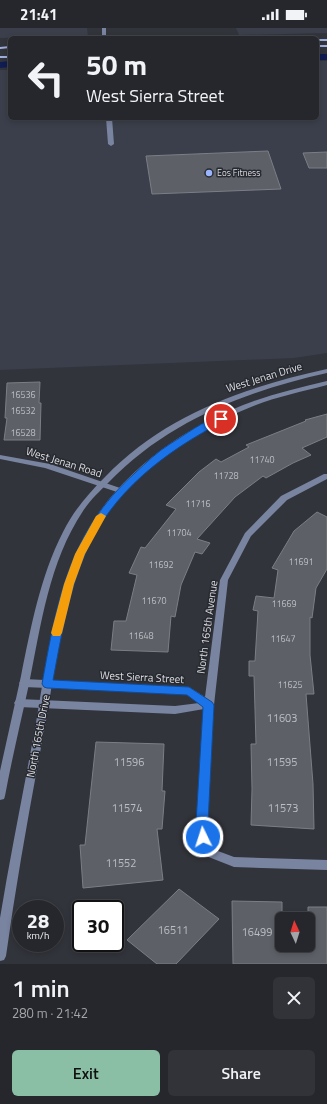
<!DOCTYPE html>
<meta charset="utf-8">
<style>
body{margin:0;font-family:"Titillium Web",sans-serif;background:#323338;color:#f1f3f6;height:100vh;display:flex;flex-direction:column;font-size:15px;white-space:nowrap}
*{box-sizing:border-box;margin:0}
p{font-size:13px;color:#a4a5a9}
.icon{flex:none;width:22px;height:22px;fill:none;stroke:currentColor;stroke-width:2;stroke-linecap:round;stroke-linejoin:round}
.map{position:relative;height:936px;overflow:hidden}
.drawer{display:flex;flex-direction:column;background:#26272c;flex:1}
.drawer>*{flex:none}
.top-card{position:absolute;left:8px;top:8px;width:311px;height:84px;border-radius:6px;box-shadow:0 2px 6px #0003,0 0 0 1px #424448;background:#26272c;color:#f1f3f6;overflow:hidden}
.needle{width:26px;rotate:356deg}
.tools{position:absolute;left:275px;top:884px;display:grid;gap:8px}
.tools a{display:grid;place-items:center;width:40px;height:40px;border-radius:6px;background:#26272c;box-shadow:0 2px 6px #0003,0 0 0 1px #424448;font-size:20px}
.speed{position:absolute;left:12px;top:872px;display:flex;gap:8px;font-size:20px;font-weight:700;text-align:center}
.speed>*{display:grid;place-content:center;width:52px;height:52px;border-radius:50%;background:#26272c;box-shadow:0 2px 6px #0003,0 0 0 1px #424448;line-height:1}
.speed small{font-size:10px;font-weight:400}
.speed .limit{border:2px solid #111;border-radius:6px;background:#fff;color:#111}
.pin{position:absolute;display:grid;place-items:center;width:34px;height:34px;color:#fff;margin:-17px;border:2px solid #fff;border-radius:50%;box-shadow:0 1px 4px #0007}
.me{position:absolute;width:44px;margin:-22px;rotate:356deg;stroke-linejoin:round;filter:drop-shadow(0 0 3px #0008)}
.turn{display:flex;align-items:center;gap:14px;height:84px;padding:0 12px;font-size:18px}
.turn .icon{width:52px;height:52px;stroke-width:2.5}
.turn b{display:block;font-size:28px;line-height:34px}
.round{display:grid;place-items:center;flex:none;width:42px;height:42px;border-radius:6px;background:#323338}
.headline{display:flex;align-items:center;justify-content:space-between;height:68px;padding:0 12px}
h1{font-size:24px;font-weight:600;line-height:30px}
.action{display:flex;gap:8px;margin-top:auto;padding:8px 12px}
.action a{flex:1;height:46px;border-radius:6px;background:#8abfa5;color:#111;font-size:16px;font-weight:600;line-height:46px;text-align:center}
.action a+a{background:#323338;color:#f1f3f6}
.status{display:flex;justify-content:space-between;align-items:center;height:28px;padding:0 20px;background:#26272c;direction:ltr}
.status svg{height:11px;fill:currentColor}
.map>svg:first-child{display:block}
</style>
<div class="status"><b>21:41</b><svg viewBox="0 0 49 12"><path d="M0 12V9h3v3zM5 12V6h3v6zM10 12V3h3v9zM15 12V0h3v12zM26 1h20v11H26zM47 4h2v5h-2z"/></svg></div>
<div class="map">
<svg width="327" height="936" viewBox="0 0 327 936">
<rect width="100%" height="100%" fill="#32343b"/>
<!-- built -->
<path fill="#3a3f4b" d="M0,0H87L88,8L0,10Z
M236,0H327V5L239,7Z
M317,33H327V325L294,330L0,342V42H10V90H317Z"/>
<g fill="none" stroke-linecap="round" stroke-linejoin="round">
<!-- canal -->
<path fill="#101c52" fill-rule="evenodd" d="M317,26H327V32H317Z
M10,33V39L0,40V34Z"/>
</g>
<!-- building -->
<path fill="#5d6067" stroke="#7b7e85" d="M268,123L281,161L152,166L146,128Z
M327,124V140H309L303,125Z
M40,354L39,375H41L40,412H4L7,390H5L7,355Z
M327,386V409L302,420L311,427L293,435L266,450L263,448L235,469L197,511L210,515L202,526L195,524L181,557L175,589L171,588L168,624L111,622L114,593H126L137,547L129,545L141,519L145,520L176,481L166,477L199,444L216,431L221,434L249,419L246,417L306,393L305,392Z
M317,484L327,489V541L316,560L312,590L310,589V627L314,666H306L313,756L314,801L251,797L252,761L251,716H256L254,648H249V633H255L258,583L253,582L256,568L274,570L278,542L272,540L294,503Z
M96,714L164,716L162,763H165L162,801H157L163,852L83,860L80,817H85Z
M179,861L219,891L176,936H157L127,912Z
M232,873L282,874V917H308V879H327V936H233Z"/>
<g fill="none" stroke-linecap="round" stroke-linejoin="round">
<!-- minor -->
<path fill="#7984a0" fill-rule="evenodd" d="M106,90H112L114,116L111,118L108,116Z
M0,427L50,436L123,461L124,463L120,465L45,440L0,431Z
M324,446H327V451L287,472L251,508L228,552L214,677L207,795L210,820L234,829L327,832V842L234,839L201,826L200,823L197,795L204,681L175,686L19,679L16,678L14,675L16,672L19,671L175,678L199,675L187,666L24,659L21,657L19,655L21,653L24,651L189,659L205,669L220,552L245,505L281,468Z"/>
<!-- tertiary -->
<path fill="#7984a0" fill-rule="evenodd" d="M102,0H106V10H102Z
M327,341V345C246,363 168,393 109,454C100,463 90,472 83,483C49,534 41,597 29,656C21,693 12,730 5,768L4,771L0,772V743C7,711 14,680 21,648C31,599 40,549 63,504C74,482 88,466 105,449C164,387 245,359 327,341Z
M327,353V357C301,364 275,369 251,379C181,407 116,455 85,525C61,578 56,637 46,693C31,772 17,849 6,928L4,932L0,933V890C11,823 25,756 37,689C46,635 54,579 75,528C105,454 180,399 254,373C277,365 302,359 327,353Z"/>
<!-- secondary -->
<path fill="#9fb0de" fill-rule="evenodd" d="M317,11H327V13H317Z
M317,17H327V19H317Z
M10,18V20L0,21V19Z
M0,28H10V30H0Z"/>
</g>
<!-- route -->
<path fill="#1a73e8" stroke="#114b97" d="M221,388L224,389L225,391L224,393C166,423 111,464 85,526C68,566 61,610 53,652L189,659L212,674L214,677L208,795L209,809L208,813L203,814L199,813L196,795L203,679L187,667L47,660L44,659L42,656C57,572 69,504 135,445C147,434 157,424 170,416C185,407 204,392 221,388Z"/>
<!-- slow -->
<path fill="#f59e0b" d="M101,485L106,488L85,526L74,556L62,605L60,608H53L51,605L64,556L75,526L96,488Z"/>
<!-- markers -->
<circle fill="#9bb5fd" stroke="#282a31" stroke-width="1.5" cx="209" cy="145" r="4"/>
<g text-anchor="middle" stroke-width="3" stroke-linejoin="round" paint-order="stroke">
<!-- far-poi labels -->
<g font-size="9" fill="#dcdee2" stroke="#282a31" text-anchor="start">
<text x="217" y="148">Eos Fitness</text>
</g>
<!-- number labels -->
<g font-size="9" fill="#bcbec3">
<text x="23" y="370">16536</text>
<text x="23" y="386">16532</text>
<text x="23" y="408">16528</text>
<text x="262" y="435">11740</text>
<text x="226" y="451">11728</text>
<text x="198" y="479">11716</text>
<text x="179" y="508">11704</text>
<text x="301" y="537">11691</text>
<text x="161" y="540">11692</text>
<text x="154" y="576">11670</text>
<text x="284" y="579">11669</text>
<text x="141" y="611">11648</text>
<text x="283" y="614">11647</text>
<text x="290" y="660">11625</text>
</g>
<!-- street labels -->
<g font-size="11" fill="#dcdee2" stroke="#282a31">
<text transform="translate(264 349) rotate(-17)" y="4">West Jenan Drive</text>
<text transform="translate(64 434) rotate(17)" y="4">West Jenan Road</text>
<text transform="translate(207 599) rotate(-82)" y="4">North 165th Avenue</text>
<text transform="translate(142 649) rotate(3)" y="4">West Sierra Street</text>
<text transform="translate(38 708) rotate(-79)" y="4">North 165th Drive</text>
</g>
<!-- near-number labels -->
<g font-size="11" fill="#bcbec3">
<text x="282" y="694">11603</text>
<text x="129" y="738">11596</text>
<text x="282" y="738">11595</text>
<text x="127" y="784">11574</text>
<text x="283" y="784">11573</text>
<text x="121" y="839">11552</text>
<text x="173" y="906">16511</text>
<text x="257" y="908">16499</text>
</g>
</g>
</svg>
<div class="tools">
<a><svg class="needle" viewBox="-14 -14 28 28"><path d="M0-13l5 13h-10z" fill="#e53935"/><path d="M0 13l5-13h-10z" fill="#a4a5a9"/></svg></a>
</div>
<div class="speed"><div>28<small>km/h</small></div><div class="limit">30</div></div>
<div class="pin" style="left:221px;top:391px;background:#d93025"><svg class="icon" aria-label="arrive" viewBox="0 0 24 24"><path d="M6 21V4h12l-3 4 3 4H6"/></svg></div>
<svg class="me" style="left:203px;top:809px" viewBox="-20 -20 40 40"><circle r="17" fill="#1a73e8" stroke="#fff" stroke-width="3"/><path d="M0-11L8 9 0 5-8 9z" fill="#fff"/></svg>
<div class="top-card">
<div class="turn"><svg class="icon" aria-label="left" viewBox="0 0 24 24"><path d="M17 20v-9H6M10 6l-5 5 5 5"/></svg><div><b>50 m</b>West Sierra Street</div></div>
</div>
</div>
<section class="drawer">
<div class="headline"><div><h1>1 min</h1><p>280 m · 21:42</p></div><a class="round"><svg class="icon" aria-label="close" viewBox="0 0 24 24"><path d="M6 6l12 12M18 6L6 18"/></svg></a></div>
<div class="action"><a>Exit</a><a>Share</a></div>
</section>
